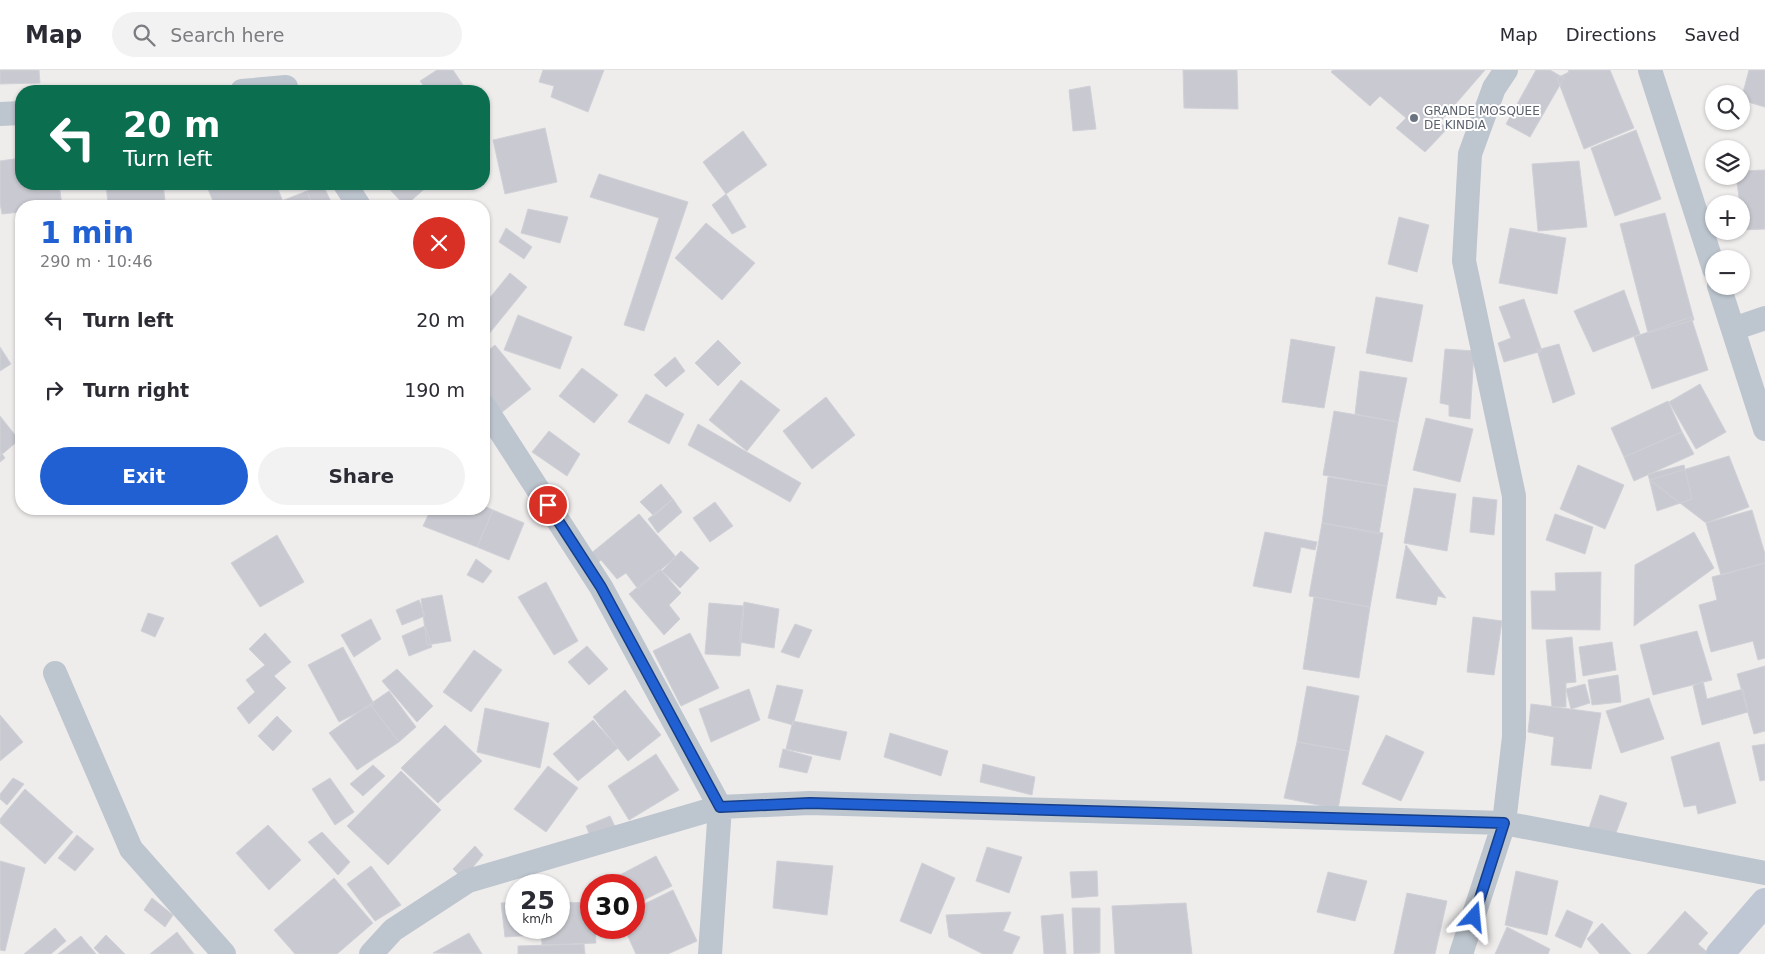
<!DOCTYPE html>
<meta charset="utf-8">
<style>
body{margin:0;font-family:"DejaVu Sans",sans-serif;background:#f2f2f3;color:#2b2b33;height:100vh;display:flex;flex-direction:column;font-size:19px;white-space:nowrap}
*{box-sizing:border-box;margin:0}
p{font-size:16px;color:#7c7c81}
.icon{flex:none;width:28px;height:28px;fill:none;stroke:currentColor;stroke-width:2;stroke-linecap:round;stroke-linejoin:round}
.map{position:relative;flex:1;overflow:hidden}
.drawer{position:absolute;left:15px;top:130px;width:475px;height:315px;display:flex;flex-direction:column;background:#fff;border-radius:20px;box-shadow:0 1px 4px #0004}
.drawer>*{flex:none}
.hud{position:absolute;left:15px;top:15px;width:475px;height:105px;border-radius:20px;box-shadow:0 1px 4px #0004;background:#0b6e4f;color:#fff;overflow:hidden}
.tools{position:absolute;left:1705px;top:15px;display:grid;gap:10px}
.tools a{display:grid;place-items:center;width:45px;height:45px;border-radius:50%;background:#fff;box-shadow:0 1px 4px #0004;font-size:25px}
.speed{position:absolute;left:505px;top:804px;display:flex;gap:10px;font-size:25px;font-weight:700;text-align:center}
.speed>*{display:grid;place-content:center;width:65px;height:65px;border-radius:50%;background:#fff;box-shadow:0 1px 4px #0004;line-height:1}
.speed small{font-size:12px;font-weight:400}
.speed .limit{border:8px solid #d22;background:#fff;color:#111}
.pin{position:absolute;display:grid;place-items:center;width:42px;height:42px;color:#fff;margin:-21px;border:2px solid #fff;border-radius:50%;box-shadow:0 1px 5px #0007}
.me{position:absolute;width:55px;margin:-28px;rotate:18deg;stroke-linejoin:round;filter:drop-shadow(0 0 4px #0008)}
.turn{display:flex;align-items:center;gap:18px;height:105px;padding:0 25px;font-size:22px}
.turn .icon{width:65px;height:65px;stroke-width:2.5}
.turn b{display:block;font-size:35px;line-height:42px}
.round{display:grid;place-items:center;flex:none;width:52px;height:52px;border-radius:26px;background:#f2f2f3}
.head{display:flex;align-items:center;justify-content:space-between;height:85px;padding:0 25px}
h1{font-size:30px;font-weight:700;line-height:38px;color:#2160d3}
.cta{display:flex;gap:10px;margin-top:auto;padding:10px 25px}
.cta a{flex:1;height:58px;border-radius:30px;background:#2160d3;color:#fff;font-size:20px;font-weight:700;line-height:58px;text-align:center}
.cta a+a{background:#f2f2f3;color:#2b2b33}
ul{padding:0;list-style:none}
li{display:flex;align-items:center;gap:15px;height:70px;padding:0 25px}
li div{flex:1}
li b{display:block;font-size:19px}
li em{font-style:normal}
header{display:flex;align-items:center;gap:30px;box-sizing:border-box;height:70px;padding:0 25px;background:#fff;border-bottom:1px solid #e1e1e2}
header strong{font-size:24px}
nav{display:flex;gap:28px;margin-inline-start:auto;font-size:18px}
.search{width:350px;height:45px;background:#f2f2f3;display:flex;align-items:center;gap:12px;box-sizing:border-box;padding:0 18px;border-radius:28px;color:#7c7c81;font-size:19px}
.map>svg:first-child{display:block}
</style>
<header>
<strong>Map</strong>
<div class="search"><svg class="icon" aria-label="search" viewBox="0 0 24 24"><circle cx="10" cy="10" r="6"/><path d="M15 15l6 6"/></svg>Search here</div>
<nav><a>Map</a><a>Directions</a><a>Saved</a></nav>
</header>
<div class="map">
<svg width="1765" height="884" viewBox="0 0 1765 884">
<rect width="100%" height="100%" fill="#efecec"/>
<!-- building -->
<path fill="#c9cad1" stroke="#d0d1d7" d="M0,0H39L40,13L0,14Z
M437,0H453L467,21H428L420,11Z
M543,0H604L588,42L551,27L554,16L539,12Z
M1183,0H1237L1238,39L1184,38Z
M1333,0H1485L1440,52L1447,59L1425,82L1396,58L1406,48L1380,26L1370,36L1331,2Z
M1536,0H1550L1564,8L1530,67L1506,54Z
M1568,0H1610L1634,58L1584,79L1557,8L1569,2Z
M1749,0H1765V37L1741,30Z
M1090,16L1096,59L1073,61L1069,20Z
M545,58L557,112L505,124L493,70Z
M1636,60L1661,129L1615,146L1591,78Z
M743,61L767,95L726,124L703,92Z
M21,88V114H59L62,136H21V142L2,144L0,133V91Z
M1579,91L1587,157L1538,161L1532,94Z
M1765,100V159L1743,160L1741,134H1740L1736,106H1741V101Z
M599,104L688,132L644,261L624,255L659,148L590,127Z
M106,114H163L165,131L108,134Z
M206,114H276L283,132L271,136H215Z
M385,114H430L405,136Z
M323,115L333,136H313L307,121Z
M307,121L313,136H269Z
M726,124L746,157L732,164L712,135Z
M528,139L568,147L560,173L521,163Z
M1665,143L1694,250L1648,263L1620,154Z
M1399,147L1429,155L1417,202L1388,194Z
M706,153L755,193L722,230L675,188Z
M506,158L532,177L524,189L499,172Z
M1510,158L1566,168L1557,224L1499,213Z
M510,203L527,217L484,270V235Z
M484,210L489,218L484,222Z
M1624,220L1640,264L1593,282L1574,241Z
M1376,227L1423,235L1412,292L1366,283Z
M1524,229L1542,281L1504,292L1498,273L1511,268L1499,237Z
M518,245L572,267L560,299L504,280Z
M1691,247L1708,300L1652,319L1634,267Z
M1291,269L1335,277L1324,338L1282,332Z
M718,270L741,293L718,316L695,293Z
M1559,274L1575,324L1553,333L1537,280Z
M495,275L531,319L501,343L484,318V284Z
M0,277L11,294L0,301Z
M1445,279L1474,281L1470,349L1449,346V335L1440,333Z
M675,287L685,301L666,317L654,305Z
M582,298L618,325L594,353L559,326Z
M1360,301L1407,308L1398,352L1355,344Z
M741,310L780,340L747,381L709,350Z
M1700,314L1726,362L1696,379L1669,332Z
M646,324L684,344L669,374L628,352Z
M826,327L855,365L812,399L783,361Z
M1668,331L1682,362L1624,387L1611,358Z
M1334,341L1398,352L1387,416L1323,405Z
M0,346L19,370L0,386Z
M1426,348L1473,359L1460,412L1413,400Z
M698,354L801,413L790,432L688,375Z
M549,361L580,384L567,406L532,382Z
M1682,362L1694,384L1634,411L1624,387Z
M0,381L5,388L0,392Z
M1729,386L1749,437L1706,453L1650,410Z
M1578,395L1624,415L1605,459L1560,439Z
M1684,395L1692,429L1657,441L1648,404Z
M1328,407L1387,416L1379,464L1322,453Z
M661,414L673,429L654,446L640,432Z
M1414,418L1456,424L1447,481L1404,473Z
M1473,427L1497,430L1494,465L1470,462Z
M673,429L682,442L658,463L648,449Z
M715,432L733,456L710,472L693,448Z
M484,436L493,440L477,477L423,456L431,439H484Z
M493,440L524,453L509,490L477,477Z
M1752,440L1765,484V493L1721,505L1706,453Z
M639,444L676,487L638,519L626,503L617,509L601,490L596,495L589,485Z
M1555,444L1593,457L1585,484L1546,470Z
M1322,453L1383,463L1370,537L1309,526Z
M1265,462L1317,472L1315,480L1301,477L1291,523L1253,516Z
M1694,462L1714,498L1634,556L1635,495Z
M277,465L304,512L260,537L231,493Z
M1406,475L1446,528L1438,526L1436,535L1396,528Z
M681,481L699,498L680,518L662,501Z
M476,489L492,501L483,513L467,505Z
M1765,493V588L1758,590L1753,571L1711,582L1699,535L1717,530L1712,507Z
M660,499L681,523L669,535L680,549L664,565L629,524Z
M1601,502L1600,560L1532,559L1531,521H1556L1555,503Z
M546,512L578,571L554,585L518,527Z
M442,525L451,571L427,575L421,529Z
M1314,527L1370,537L1359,608L1303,599Z
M419,530L425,546L402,555L396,540Z
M744,532L779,539L774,578L739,572Z
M709,533L744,536L740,586L705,584Z
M148,543L164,548L155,567L141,561Z
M1473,547L1502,551L1494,605L1467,602Z
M371,549L381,569L354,587L341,565Z
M795,554L812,560L799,588L781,582Z
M425,556L432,577L409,586L402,566Z
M1697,561L1712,610L1653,625L1640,575Z
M265,563L291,592L274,606L286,618L249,654L237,638L255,622L246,610L265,595L249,579Z
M690,563L719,618L681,636L653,581Z
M1572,567L1576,612L1566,613V637H1552L1546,570Z
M1612,572L1616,600L1583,606L1579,577Z
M587,576L608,599L589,615L568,592Z
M343,577L374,634L339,652L308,595Z
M474,580L502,600L471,642L443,622Z
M1765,596V661L1754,664L1737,604Z
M397,599L433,636L417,652L382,611Z
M1618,605L1621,632L1592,635L1588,610Z
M1703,611L1707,629L1743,619L1748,642L1702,655L1693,616Z
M1585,614L1590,633L1571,639L1566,619Z
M777,615L803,620L793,655L768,648Z
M1307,616L1359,626L1349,681L1297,672Z
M749,619L760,650L711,672L699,639Z
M625,620L661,665L628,691L593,647Z
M389,621L416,657L399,672L370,634Z
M1649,628L1664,669L1621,683L1606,641Z
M370,634L399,672L357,700L329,663Z
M1531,634L1601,643L1591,699L1551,695L1554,667L1528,662Z
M485,638L549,653L540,698L477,682Z
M0,645L23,672L0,691Z
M277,646L292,661L273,681L258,666Z
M593,650L618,678L578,711L553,684Z
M793,651L847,662L840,690L786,679Z
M445,655L482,691L438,733L401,698Z
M890,663L948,681L941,706L884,687Z
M1386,665L1424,682L1401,731L1362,714Z
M1297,672L1349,681L1338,739L1284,728Z
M1719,672L1736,733L1698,744L1696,735L1684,737L1671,687Z
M1765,674V710L1760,711L1752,676Z
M783,679L812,687L807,703L779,697Z
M656,684L679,720L629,750L608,716Z
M983,694L1035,707L1032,725L980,712Z
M373,695L385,706L363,726L350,714Z
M548,696L578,718L546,762L514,739Z
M401,701L441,740L388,795L347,756Z
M13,708L24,714L7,735L0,729V724Z
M330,708L354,742L335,755L312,719Z
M25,719L73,762L45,794L0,753V749Z
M1600,725L1627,733L1613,771L1587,764Z
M610,746L619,765L593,773L586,756Z
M268,755L301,790L269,820L236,783Z
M322,762L350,792L338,805L308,772Z
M77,765L94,779L75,801L58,788Z
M475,776L483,785L463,809L453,799Z
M987,777L1022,787L1009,823L976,811Z
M656,786L672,816L634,835V815H618L614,808Z
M0,791L25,798L5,881L0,880Z
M777,791L833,796L827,845L773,838Z
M922,793L955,808L931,864L900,851Z
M371,796L401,835L375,851L347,814Z
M1097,801L1098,826L1072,828L1070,802Z
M1516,801L1558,811L1547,865L1505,855Z
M1328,802L1367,811L1355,851L1317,842Z
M334,808L373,853L337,884H295L274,860Z
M673,820L697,871L668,884H636L624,858H634V839Z
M1407,823L1447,831L1435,884H1394Z
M152,828L173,845L165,857L144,840Z
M516,832V858H535V865L505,867L501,833Z
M559,832L591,833V858H595L596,873L542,875L541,858H559Z
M1186,833L1192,884H1115L1112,836Z
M1072,838H1100V883L1074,884Z
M1567,840L1593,852L1581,878L1555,866Z
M1685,841L1708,863L1698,874L1707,882L1706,884H1647Z
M1011,842L1003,861L1020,867L1012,884H983L949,867L946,845Z
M1063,844L1066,884H1044L1041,846Z
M1602,853L1631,884H1600L1587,869Z
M1507,857L1550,879L1548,884H1495Z
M55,858L66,871L51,884H24Z
M177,862L194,884H150Z
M469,863L482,884L433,883Z
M106,865L125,884H100L94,878Z
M81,866L96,884H58Z
M584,874L585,884H518V876Z"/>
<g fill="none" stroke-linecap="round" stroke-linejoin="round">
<!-- minor -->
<path stroke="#bdc5ce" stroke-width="24" d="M1650,0L1714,199
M242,21L286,17
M0,44L21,43
M345,114L359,136
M1719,216L1765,359
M1733,259L1765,248
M484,336L601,517L720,737L710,884
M55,603L131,779L224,884
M371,884L393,860L468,811L720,737L810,733L1504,753L1765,803
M1461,884L1504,753L1514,667V426L1464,191L1470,84L1494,18L1506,0"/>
<!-- secondary -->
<path stroke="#bfc7d4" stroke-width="28" d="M1720,884L1765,832"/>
</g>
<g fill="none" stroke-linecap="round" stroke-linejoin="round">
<defs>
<path id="route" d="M548,435L601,517L720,737L810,733L1504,753L1474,847"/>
</defs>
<!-- route casing -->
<use href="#route" stroke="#153e89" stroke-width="12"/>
<!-- route -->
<use href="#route" stroke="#2160d3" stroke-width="9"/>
</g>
<!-- markers -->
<circle fill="#6b7280" stroke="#fff" stroke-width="2" cx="1414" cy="48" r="5"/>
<g text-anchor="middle" stroke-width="4" stroke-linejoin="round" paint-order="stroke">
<!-- worship labels -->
<g font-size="12" fill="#5b616d" stroke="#fff" text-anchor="start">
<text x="1424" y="45">GRANDE MOSQUEE<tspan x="1424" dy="14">DE KINDIA</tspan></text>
</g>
</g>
</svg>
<div class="tools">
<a><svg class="icon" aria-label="search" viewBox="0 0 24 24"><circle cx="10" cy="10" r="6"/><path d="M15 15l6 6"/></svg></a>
<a><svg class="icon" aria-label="layers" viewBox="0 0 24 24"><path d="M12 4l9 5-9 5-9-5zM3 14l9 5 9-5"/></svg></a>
<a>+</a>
<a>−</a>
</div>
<div class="speed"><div>25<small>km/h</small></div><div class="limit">30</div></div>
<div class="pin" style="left:548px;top:435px;background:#d93025"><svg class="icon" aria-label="arrive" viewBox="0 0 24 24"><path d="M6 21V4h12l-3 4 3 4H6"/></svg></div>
<svg class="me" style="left:1474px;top:847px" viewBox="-20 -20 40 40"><path d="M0-17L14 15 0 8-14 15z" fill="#2160d3" stroke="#fff" stroke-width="4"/></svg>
<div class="hud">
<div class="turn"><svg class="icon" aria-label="left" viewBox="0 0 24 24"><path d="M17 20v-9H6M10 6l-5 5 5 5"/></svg><div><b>20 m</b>Turn left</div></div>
</div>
<section class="drawer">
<div class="head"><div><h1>1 min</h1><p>290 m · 10:46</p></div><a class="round" style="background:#d93025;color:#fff"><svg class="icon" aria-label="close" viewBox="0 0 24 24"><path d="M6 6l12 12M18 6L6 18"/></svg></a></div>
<ul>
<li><svg class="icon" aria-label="left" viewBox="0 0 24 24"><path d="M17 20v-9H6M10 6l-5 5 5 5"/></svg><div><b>Turn left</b></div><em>20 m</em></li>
<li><svg class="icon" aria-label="right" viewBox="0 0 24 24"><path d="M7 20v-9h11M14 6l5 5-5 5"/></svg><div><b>Turn right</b></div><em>190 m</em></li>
</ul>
<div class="cta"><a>Exit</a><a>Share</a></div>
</section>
</div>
